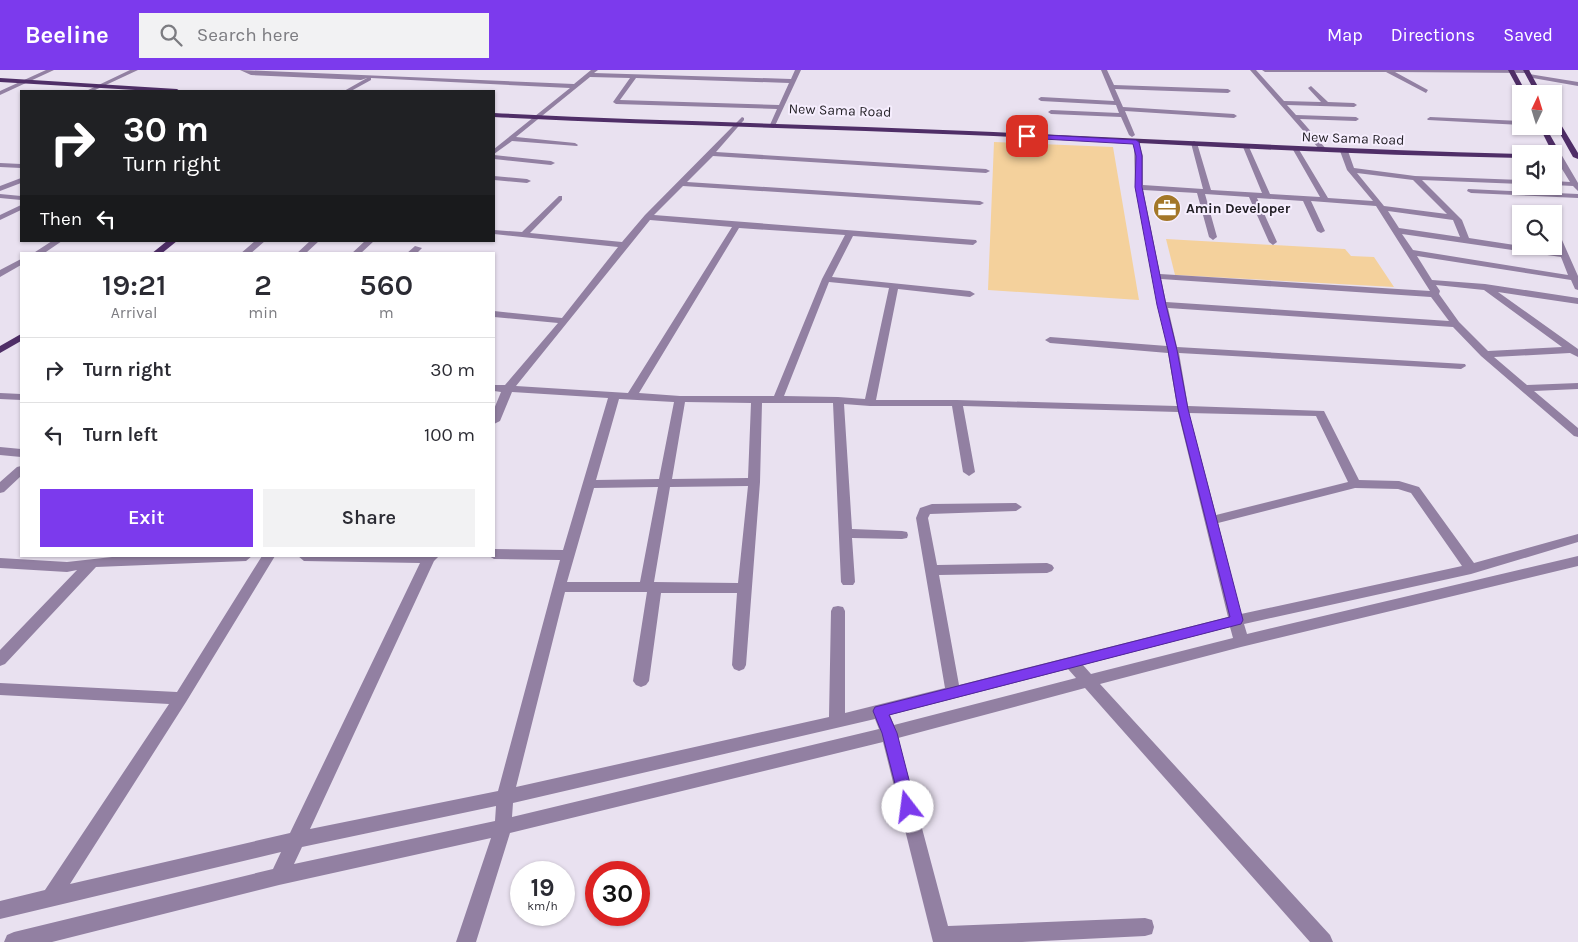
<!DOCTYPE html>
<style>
body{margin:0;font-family:Karla,sans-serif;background:#f2f2f3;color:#2b2b33;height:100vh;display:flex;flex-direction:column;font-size:19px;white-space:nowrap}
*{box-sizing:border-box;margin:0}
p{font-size:16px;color:#7c7c81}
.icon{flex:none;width:28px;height:28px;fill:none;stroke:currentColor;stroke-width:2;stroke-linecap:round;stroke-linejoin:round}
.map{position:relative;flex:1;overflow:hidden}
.details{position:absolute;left:20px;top:182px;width:475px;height:305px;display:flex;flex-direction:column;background:#fff;border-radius:0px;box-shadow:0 1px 4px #0004}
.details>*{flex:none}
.banner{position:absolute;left:20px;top:20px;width:475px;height:152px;border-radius:0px;box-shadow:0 1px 4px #0004;background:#202124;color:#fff;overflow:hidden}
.needle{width:32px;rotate:4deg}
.buttons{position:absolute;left:1512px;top:15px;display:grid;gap:10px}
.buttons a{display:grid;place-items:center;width:50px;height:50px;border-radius:0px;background:#fff;box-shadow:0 1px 4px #0004;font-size:25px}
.speed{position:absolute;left:510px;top:791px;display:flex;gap:10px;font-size:25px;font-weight:700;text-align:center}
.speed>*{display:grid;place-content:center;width:65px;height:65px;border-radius:50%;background:#fff;box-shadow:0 1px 4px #0004;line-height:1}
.speed small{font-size:12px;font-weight:400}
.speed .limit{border:8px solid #d22;background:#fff;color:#111}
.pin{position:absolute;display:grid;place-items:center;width:42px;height:42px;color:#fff;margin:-21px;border-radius:10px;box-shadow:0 2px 8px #0006}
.me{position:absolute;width:55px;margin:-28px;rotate:345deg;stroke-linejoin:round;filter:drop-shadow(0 0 4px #0008)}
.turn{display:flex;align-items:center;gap:18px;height:105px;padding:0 20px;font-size:22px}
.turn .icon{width:65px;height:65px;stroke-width:2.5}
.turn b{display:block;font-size:35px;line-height:42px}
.then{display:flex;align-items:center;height:48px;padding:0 20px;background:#0003;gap:10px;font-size:19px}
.eta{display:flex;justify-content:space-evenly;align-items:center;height:85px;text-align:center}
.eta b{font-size:30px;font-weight:600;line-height:35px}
.button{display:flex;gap:10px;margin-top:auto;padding:10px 20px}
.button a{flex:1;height:58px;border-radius:0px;background:#7c3aed;color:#fff;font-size:20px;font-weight:600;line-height:58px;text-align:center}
.button a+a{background:#f2f2f3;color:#2b2b33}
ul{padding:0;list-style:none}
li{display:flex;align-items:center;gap:15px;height:65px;padding:0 20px;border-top:1px solid #e1e1e2}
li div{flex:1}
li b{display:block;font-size:19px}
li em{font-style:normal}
header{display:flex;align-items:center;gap:30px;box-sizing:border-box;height:70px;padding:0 25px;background:#7c3aed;color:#fff}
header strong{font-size:24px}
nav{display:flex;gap:28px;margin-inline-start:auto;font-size:18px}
.search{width:350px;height:45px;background:#f2f2f3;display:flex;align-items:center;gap:12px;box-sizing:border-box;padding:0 18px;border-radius:0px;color:#7c7c81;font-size:19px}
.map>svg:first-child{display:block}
</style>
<header>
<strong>Beeline</strong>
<div class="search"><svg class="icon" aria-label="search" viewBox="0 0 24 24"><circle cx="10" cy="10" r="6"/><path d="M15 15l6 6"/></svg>Search here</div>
<nav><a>Map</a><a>Directions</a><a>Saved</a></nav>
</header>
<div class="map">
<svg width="1578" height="872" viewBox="0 0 1578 872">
<rect width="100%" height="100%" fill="#e9e1f0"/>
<!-- green -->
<path fill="#f4d19c" d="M994,72L1113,77L1139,230L988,220Z
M1166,169L1345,179L1351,186L1374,187L1394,217L1175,205Z"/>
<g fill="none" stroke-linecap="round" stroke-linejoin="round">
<!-- minor -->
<path fill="#9280a2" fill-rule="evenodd" d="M46,0H54L0,25V21Z
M130,0H138L93,21H86Z
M240,0L574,14L591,0H598L594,3L791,9L795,0H801L774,58L769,57L777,39L616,34L613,32L630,8L590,7L516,67L575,73L578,75L577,76L512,71L494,84V79L570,18L371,8V10L351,21H344L367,8L361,10L251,5ZM636,8L789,13L779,35L620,30Z
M1101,0H1107L1114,15L1228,19L1231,21L1228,23L1115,19L1123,37L1234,44L1237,46L1234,48L1125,41L1135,65L1132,67L1129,65L1121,47L1051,44L1048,42L1051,40L1119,43L1116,35L1041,31L1038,29L1041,27L1114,31Z
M1250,0H1256L1284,31L1321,32L1308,18L1311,16L1328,32L1354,33L1357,35L1354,37L1287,35L1296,45L1356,47L1359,49L1356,51L1300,49L1327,80L1321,81Z
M1262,0H1529L1530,1L1527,3L1395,2L1428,20L1426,23L1386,2H1265Z
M1529,4L1578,12V16L1527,7Z
M742,47L744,48V50L716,82L986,99L990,101L986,103L713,86L687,112L980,131L984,133L980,135L683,116L654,145L976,170L977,172L973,175L853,166L832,207L970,221L975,224L970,227L898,219L876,330H957L1177,336L1168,283L1050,273L1045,270L1050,267L1167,276L1135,117L1134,71L1139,72L1143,86V115L1203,119L1191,73L1194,71L1197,73L1211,120L1262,123L1243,77L1246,75L1249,77L1270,124L1320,127L1292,78L1295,76L1298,78L1328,128L1373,131L1347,100L1340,81L1344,79L1348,81L1354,98L1415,106L1521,110V114L1422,110L1462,150L1469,168L1559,182L1555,172L1562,170L1578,206V220L1575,219L1571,210L1417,186L1432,210L1485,214L1578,228V234L1498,222L1578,279V287L1570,283L1494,287L1527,315L1578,313V319L1534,321L1578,358V367L1574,366L1481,286L1453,257L1168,238L1177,277L1465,294L1466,296L1461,299L1179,283L1188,336L1324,341L1359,410L1399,411L1419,417L1474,493L1578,464V472L1471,504L1244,554L1247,564L1578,486V496L1241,577L1100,614L1330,865L1333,872H1310L1085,618L898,668L948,856L1145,848L1152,850L1154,857L1152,864L1145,866L1022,872H933L883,672L510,763L476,872H456L491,768L279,815L52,872H4L7,865L14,862L273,799L281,782L0,849V831L45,820L169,634L0,625V613L177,622L262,486H275L186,632L70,814L290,763L420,493L304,491L298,486H439L434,491L310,759L498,721L560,490L494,489L489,486H494V479L563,480L608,328L512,322L500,351L494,354V339L501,322L494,321V315H505L558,253L494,247V241L562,248L618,177L494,164V160L522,162L559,126H562V130L530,163L622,172L645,145ZM1357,103L1413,110L1447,144L1384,136ZM1143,120L1197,123L1209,167L1213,170L1217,167L1205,124L1249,127L1269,172L1273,175L1277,172L1257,128L1303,131L1317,161L1321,163L1325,161L1311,131L1376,136L1430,221L1160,204ZM1388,141L1453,150L1460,167L1399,158ZM650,150L732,157L628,323L516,316ZM739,158L845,165L822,209L774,326H680L639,323ZM1402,164L1561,187L1568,205L1413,180ZM1161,209L1431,227L1449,251L1166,232ZM829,212L889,218L865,329L838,327L784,326ZM1436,215L1484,220L1562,277L1488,281L1459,252L1439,224L1440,221ZM619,329L674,332L659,409L596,410ZM685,332L751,333L748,408L672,409ZM762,333H833L841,512L843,515H853L855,512L852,468L902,469L907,468L908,465L907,462L902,461L852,459L844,334L870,336H952L963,402L969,406L975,402L963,336L1178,342L1228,547L959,615L939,505L1047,503L1052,501L1054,498L1052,495L1047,493L937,495L928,448L930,444L1016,441L1022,437L1016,433L932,434L920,438L916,448L945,618L845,643V541L843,537L838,536L833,537L831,541L829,647L516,717L565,522H647L633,611L636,615L641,617L646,615L649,611L661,523H737L732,595L734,599L739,601L744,599L746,595L760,412ZM1189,343L1316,346L1348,412L1216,445ZM748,416L738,513L654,512L670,417ZM658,417L640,512H567L594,418ZM1355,418L1398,419L1411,423L1462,496L1241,544L1218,453ZM1230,557L1233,568L1091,604L1083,595ZM1068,599L1076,608L894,655L890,645ZM875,649L879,659L512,747L513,733ZM496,736L495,751L294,794L302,777Z
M1430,47L1521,51V55L1428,50L1427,49Z
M1555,84H1561L1578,113V121L1573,116L1554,115V111L1570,112L1554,86Z
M494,85L551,91L555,93L551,95L494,89Z
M0,93L21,94V98L0,97Z
M494,106L527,109L531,111L527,113L494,110Z
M21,108V113L0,121V116Z
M1468,119L1578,124V128L1471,123L1467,121Z
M0,124L21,126V130L0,128Z
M21,135V140L0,150V145Z
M52,171H62L43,184H32Z
M255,171H265L250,184H240Z
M310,171H319L305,184H296Z
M365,171H374L360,184H351Z
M415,176L422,178L416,184H406Z
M21,189V195L0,207V200Z
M0,323L21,324V330L0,329Z
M0,377L21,379V387L0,385Z
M21,396V406L4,422L0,423V412L17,397Z
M121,486H252L246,491L96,497L5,594L0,596V580L77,500L67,502L0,498V488L67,492Z"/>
<!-- major -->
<path fill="#4f2e67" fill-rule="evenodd" d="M1508,0H1514L1527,24H1521Z
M1523,0H1529L1542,24H1536Z
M0,8L177,19L180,21H152L0,12Z
M494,43C652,51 811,54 969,61C1153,69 1337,79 1521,84V88C1337,85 1153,73 969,65C811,58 652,55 494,47Z
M1554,46L1557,48L1578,83V89L1573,87L1554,53Z
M1539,56H1545L1562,86L1561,88H1555Z
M167,171H177L161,184H151Z
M21,264V271L0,283V276Z"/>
</g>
<!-- route -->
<path fill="#7c3aed" stroke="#51269a" d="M1027,64L1136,70L1139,72L1142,86V117L1166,235L1177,280L1188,339L1243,550L1241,554L1237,555L889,645L897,663L916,737L914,742L908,744L903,742L901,737L882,663L873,641L875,637L1230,547L1178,339L1168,280L1157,235L1135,117L1136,86L1133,74L1025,68Z"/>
<!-- icons -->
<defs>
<symbol id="office-disc" viewBox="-11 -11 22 22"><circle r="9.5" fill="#a37728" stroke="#f6eefe"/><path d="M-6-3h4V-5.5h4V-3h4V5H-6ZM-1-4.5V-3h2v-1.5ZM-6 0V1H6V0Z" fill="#fff"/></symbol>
</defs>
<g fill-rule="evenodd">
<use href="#office-disc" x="1151" y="122" width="32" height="32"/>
</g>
<g text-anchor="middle" stroke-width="4" stroke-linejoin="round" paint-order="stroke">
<!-- far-street labels -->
<g font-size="14" fill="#211e24" stroke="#f6eefe">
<text transform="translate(840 40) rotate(2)" y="5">New Sama Road</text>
<text transform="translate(1353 68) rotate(2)" y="5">New Sama Road</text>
</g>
<!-- far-poi labels -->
<g font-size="14" font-weight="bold" fill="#211e24" stroke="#f6eefe" text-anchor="start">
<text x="1186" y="143">Amin Developer</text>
</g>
</g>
</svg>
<div class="buttons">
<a><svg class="needle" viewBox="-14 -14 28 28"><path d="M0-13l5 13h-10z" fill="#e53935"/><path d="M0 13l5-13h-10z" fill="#7c7c81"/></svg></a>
<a><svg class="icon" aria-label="sound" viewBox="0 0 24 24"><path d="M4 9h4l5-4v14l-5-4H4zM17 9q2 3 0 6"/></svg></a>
<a><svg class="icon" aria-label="search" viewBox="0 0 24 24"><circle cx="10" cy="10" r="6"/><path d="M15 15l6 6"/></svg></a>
</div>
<div class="speed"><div>19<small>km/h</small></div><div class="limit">30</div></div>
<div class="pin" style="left:1027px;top:66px;background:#d93025"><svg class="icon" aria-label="arrive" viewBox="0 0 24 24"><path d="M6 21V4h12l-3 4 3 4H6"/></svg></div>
<svg class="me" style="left:908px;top:737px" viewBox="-20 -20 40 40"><circle r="19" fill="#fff"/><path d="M0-13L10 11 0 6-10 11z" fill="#7c3aed"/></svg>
<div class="banner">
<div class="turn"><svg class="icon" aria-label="right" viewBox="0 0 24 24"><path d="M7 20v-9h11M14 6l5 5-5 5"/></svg><div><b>30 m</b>Turn right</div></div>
<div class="then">Then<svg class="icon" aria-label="left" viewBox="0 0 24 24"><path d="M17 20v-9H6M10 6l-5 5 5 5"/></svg></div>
</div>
<section class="details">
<div class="eta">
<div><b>19:21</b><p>Arrival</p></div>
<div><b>2</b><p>min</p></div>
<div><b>560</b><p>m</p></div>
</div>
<ul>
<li><svg class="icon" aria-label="right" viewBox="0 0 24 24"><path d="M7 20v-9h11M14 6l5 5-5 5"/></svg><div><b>Turn right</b></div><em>30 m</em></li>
<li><svg class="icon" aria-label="left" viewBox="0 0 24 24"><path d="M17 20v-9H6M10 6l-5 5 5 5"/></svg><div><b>Turn left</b></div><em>100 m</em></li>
</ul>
<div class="button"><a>Exit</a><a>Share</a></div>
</section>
</div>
